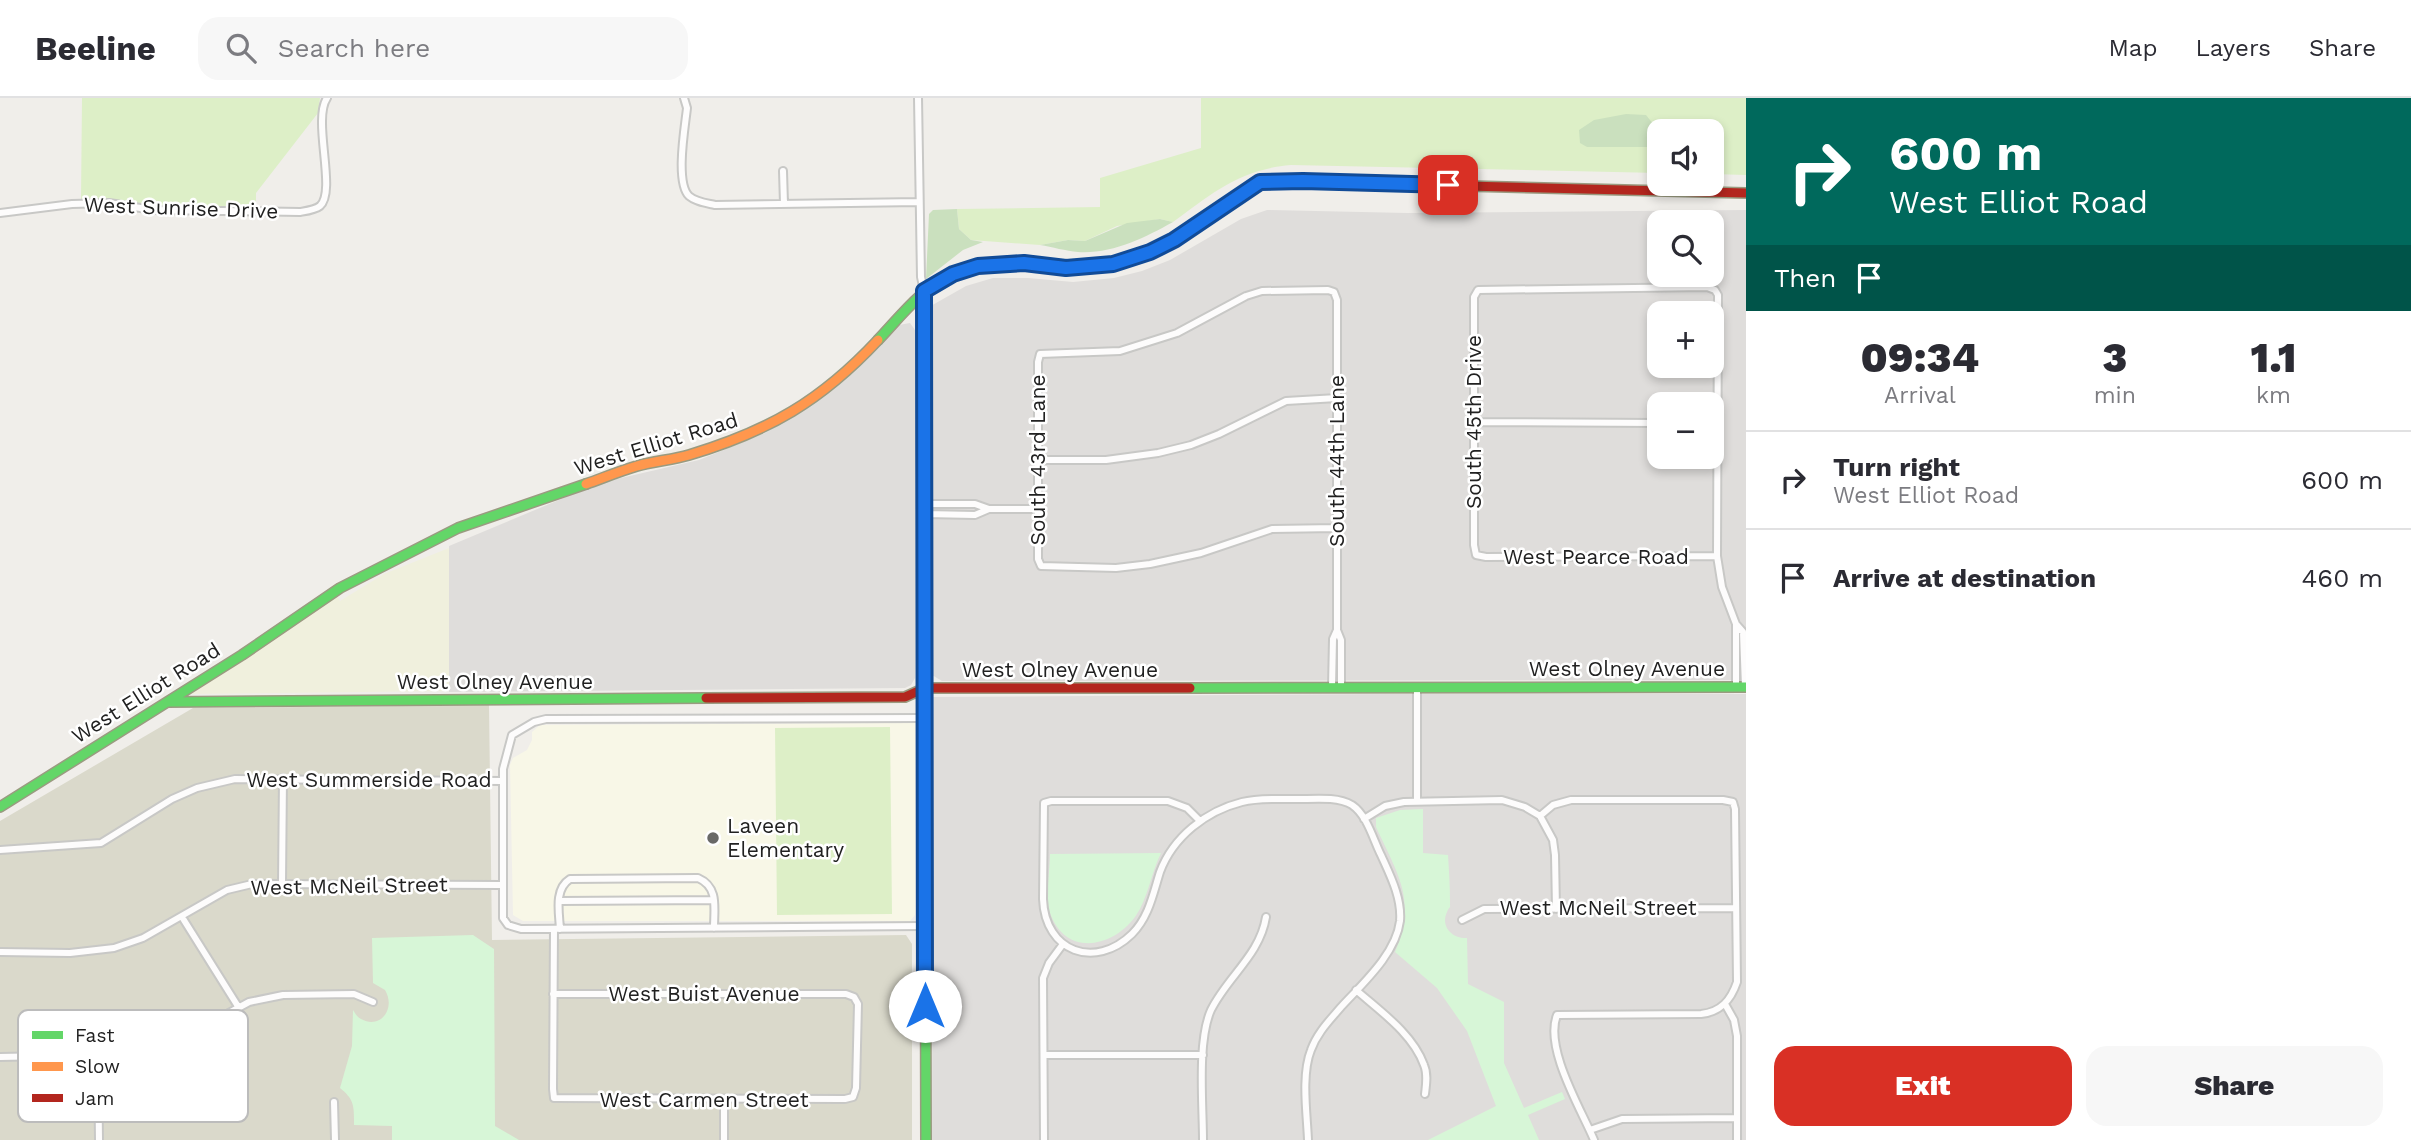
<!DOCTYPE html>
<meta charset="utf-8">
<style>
body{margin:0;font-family:"Work Sans",sans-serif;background:#f7f7f7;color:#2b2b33;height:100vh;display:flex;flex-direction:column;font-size:26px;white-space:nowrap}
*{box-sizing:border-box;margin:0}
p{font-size:23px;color:#7c7c81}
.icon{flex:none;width:38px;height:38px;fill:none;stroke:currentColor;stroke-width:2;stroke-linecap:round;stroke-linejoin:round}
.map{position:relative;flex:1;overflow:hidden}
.panel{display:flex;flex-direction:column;background:#fff;width:665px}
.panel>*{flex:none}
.banner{background:#00695c;color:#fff;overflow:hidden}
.fabs{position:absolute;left:1647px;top:21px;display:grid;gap:14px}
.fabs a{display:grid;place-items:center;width:77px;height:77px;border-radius:14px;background:#fff;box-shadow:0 4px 10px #0003;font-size:35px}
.pin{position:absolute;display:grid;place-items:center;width:60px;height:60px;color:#fff;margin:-30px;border-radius:14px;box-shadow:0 4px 10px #0006}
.me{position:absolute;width:77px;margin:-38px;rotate:0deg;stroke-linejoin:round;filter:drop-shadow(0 0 5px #0008)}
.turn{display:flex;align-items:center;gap:24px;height:147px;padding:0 28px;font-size:32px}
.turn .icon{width:91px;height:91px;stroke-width:2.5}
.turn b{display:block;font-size:49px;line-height:60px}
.then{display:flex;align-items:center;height:66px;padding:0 28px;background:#0003;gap:14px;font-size:26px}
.eta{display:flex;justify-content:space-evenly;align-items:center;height:119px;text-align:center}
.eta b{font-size:42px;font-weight:800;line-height:49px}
.action{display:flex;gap:14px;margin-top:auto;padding:14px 28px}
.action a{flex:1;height:80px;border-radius:21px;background:#d93025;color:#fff;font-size:28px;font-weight:800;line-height:80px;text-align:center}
.action a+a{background:#f7f7f7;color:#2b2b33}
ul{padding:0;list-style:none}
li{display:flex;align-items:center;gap:21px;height:98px;padding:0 28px;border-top:2px solid #e1e1e2}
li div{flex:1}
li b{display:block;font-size:26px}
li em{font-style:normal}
header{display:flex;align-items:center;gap:42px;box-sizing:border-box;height:98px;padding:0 35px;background:#fff;border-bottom:2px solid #e1e1e2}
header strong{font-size:33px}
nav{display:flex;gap:38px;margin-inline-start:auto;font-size:24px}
.search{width:490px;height:63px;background:#f7f7f7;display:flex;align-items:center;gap:18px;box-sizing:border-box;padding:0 24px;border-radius:21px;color:#7c7c81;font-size:26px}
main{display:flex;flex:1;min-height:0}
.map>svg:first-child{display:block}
</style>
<header>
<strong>Beeline</strong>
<div class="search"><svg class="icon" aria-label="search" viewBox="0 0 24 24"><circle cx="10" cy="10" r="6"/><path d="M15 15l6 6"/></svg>Search here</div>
<nav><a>Map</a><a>Layers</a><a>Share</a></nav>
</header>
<main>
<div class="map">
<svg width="1746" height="1042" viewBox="0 0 1746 1042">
<rect width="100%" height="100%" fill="#f0eeea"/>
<!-- residential -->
<path fill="#dfdddb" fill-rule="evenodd" d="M1267,112L1407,115L1746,112V582L942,583L932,577L929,209L966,188L993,180H1028L1073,184L1114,180L1142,173L1170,162L1241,121ZM1659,124H1712V177H1659ZM1659,215H1712V268H1659ZM1659,306H1712V359H1659Z
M910,225L920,239L915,381V580L911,587L905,590L449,594V448L578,394L608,383L699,362L765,335L795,317L864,264L899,227Z
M1396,596H1746V1042H932L933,599Z"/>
<!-- education -->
<path fill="#f8f7e7" d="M915,625V817L910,823H523L513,817L510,667L513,660L527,652L532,642V634L540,627Z"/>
<!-- construction -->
<path fill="#dad9cb" d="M489,607L492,842L906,837L912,846V1042H0V723L193,610Z"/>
<!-- farmland -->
<path fill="#f0f0dd" d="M449,450V593L189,596L207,582L337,498L340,503L384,476Z"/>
<!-- grass -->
<path fill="#ddefc7" d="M82,0H320L318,15L256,95V109H152L110,102H81Z
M1201,0H1746V77L1712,76V33H1659V75L1291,67C1241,71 1212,95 1173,124L1160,121L1117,128L1085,143L1068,142L1040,147L971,142L959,131L957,111L1100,109V80L1201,50Z
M890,629L892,816L777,817L775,630Z"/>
<!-- forest -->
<path fill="#cae0be" d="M1626,16L1646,17L1654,27L1653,42L1647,49H1587L1580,45L1579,32L1594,22Z
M957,111L959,131L971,142L983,144L963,152L926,181L929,116L933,112Z
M1160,121L1173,124C1144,140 1113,156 1078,154C1066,153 1052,149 1040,147L1068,142L1085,143L1127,125Z"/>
<!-- park -->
<path fill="#d7f6d7" d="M1423,711V755L1448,757C1449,773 1450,788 1450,804C1450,814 1451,805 1447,814C1440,829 1453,841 1467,840L1468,886L1504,904V965L1524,1010L1562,994L1565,1001L1528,1017L1539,1042H1428L1496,1008L1467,933L1437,890L1395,854C1417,801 1398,777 1376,729V720L1400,712Z
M1161,755C1151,775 1148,801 1135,819C1111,851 1065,858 1050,815C1045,802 1050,771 1050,756Z
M473,837L494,851L495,1028L519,1042H392V1028L354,1027C354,1009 355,1002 340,990L352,948L353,912C355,915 357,919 361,921C381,932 396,910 385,892L373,885L372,840Z"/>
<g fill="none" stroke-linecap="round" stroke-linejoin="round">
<defs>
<path id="street" d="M684,0L687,10C685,29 675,84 689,98C696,104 706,105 715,107L919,104
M918,0L921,179L924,193L925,219V590
M783,73L784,106
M0,115L72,106L109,105L153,112L300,114C306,113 315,112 320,108C337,93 312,22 327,0
M1475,324L1659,325
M1038,362H1106L1158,355L1191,347L1219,336L1286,303L1337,300
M925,406H975L989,411H1038
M925,416L975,417L989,411
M1337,430L1272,431L1201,455L1150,466L1116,470L1041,468L1038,461V264L1040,256L1120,253L1177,235L1246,198L1262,193L1328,192L1334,194L1337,202V532L1341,542V589
M1717,458L1486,459L1476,457L1474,447V199L1478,192L1707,189L1715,192L1718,197L1717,458L1722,489L1736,526L1743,534L1745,589
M1332,589L1333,541L1337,532
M1736,589V526
M923,620L546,621L534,624L512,637L503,671V820L508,827L521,831L924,828
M1417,703V590
M1540,718L1553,707L1571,702H1723L1733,704L1735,711L1737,884C1731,902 1721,914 1701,916L1557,917C1544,950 1581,1011 1594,1042
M1364,721L1385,708L1404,704L1502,702L1525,709L1540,718L1553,742L1555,757L1556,811
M1200,723L1187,710L1168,703H1051L1044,705L1043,801C1045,854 1095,872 1132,836C1149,819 1153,796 1160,774C1173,739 1206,713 1242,704C1257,700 1273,701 1289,701C1308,702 1335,697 1352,707C1367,717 1373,741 1381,757C1390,777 1402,800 1400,823C1396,856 1362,886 1341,909C1329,923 1317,935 1311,952C1301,977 1307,1016 1308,1042
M0,752L101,745L172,701L197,690L235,681L503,683
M282,785L283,680
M559,803L714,802
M182,819L239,910
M1462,822L1484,811L1736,810
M560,831C559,814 554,791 570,781L698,780C719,789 714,810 714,830
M0,854L70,855L114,850L143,840L227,792L252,786L503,787
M1356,892C1380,913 1413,936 1424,967C1428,976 1426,987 1425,996
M553,896H846L854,899L858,906L856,990L853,999L845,1001L554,1000L553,991L554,831
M1725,906L1734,922L1737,938V1042
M206,928L220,952
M98,957L99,1042
M1044,957H1203
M0,959L98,957L136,952L168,944L196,933L249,904L283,897L354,896L373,904
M724,1001V1042
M334,1004L335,1042
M1590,1032L1622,1021L1737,1020
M1044,1042L1043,880L1049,865L1063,846
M1203,1042C1203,1007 1197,943 1211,912C1227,879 1260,857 1266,819"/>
<path id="fast" d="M878,242C901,218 922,189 954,176C1005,154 1060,176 1113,166C1156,158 1191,131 1226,107C1236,100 1250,86 1262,84C1277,81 1295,84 1310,84
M925,590L926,1042
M1190,590L1746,589
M168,604L706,600
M0,709L242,557L340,490L458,430L586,386"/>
<path id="slow" d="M586,386C603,380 620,373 637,368C654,363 672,362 689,357C769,333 821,303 878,242"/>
<path id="jam" d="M1310,84L1746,95
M706,600L905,599L925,590H1190"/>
</defs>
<!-- street casing -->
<use href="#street" stroke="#c8c8c6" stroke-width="10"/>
<!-- fast casing -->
<use href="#fast" stroke="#9a9b80" stroke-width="12"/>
<!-- slow casing -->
<use href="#slow" stroke="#9a9b80" stroke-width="12"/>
<!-- jam casing -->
<use href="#jam" stroke="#9a9b80" stroke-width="12"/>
<!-- street -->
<use href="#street" stroke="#fdfcfc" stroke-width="6"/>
<!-- fast -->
<use href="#fast" stroke="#63d668" stroke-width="9"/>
<!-- slow -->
<use href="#slow" stroke="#ff974d" stroke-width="9"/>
<!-- jam -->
<use href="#jam" stroke="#b3261e" stroke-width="9"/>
</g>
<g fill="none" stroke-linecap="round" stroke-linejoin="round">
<defs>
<path id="route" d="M925,908L924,193L953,176L978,168L1024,165L1066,170L1113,166L1150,154L1174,142L1260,84L1303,83L1448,87"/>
</defs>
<!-- route casing -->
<use href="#route" stroke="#114b97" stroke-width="18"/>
<!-- route -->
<use href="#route" stroke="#1a73e8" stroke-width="12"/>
</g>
<!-- markers -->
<circle fill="#696967" stroke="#fff" stroke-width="2.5" cx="713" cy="740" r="7"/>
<g text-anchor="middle" stroke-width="5" stroke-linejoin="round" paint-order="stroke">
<!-- street labels -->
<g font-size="21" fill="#212121" stroke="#fff">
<text transform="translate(181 110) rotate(2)" y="7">West Sunrise Drive</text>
<text transform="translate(1474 324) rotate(-90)" y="7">South 45th Drive</text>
<text transform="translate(656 346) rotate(-17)" y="7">West Elliot Road</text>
<text transform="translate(1038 362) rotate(-90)" y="7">South 43rd Lane</text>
<text transform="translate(1337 363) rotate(-90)" y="7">South 44th Lane</text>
<text x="1596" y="466">West Pearce Road</text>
<text x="1627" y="578">West Olney Avenue</text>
<text x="1060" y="579">West Olney Avenue</text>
<text x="495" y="591">West Olney Avenue</text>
<text transform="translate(146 595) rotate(-32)" y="7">West Elliot Road</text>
<text x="369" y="689">West Summerside Road</text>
<text transform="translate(349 788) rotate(-1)" y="7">West McNeil Street</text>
<text x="1598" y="817">West McNeil Street</text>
<text x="704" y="903">West Buist Avenue</text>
<text x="704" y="1009">West Carmen Street</text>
</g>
<!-- poi labels -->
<g font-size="21" fill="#212121" stroke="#fff" text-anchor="start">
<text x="727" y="735">Laveen<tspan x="727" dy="24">Elementary</tspan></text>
</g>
</g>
<!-- legend -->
<rect x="18" y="912" width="230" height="112" rx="10" fill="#fff" stroke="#bcbcbc" stroke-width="2"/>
<rect x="32" y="933" width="31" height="8" fill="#63d668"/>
<rect x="32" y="964" width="31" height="9" fill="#ff974d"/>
<rect x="32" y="996" width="31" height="8" fill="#b3261e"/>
<g font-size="19" fill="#212121">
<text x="75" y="944">Fast</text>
<text x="75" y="975">Slow</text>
<text x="75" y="1007">Jam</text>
</g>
</svg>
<div class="fabs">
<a><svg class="icon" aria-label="sound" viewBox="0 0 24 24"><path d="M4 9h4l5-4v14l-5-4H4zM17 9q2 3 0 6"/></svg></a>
<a><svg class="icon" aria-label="search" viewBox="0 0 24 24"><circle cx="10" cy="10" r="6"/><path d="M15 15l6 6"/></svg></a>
<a>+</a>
<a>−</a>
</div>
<div class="pin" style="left:1448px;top:87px;background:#d93025"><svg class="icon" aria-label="arrive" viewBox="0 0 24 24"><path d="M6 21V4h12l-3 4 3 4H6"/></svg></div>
<svg class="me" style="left:925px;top:908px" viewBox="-20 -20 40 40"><circle r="19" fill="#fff"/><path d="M0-13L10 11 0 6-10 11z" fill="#1a73e8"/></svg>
</div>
<section class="panel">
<div class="banner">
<div class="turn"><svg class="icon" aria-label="right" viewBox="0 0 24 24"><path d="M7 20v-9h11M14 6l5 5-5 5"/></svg><div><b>600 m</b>West Elliot Road</div></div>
<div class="then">Then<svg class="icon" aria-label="arrive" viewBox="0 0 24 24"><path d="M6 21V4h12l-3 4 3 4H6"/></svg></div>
</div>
<div class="eta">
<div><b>09:34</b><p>Arrival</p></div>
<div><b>3</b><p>min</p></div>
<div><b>1.1</b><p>km</p></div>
</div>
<ul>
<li><svg class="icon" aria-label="right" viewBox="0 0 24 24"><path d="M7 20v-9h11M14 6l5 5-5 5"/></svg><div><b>Turn right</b><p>West Elliot Road</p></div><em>600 m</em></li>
<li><svg class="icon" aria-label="arrive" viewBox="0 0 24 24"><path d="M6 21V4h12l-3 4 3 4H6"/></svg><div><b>Arrive at destination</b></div><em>460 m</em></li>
</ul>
<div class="action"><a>Exit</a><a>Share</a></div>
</section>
</main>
